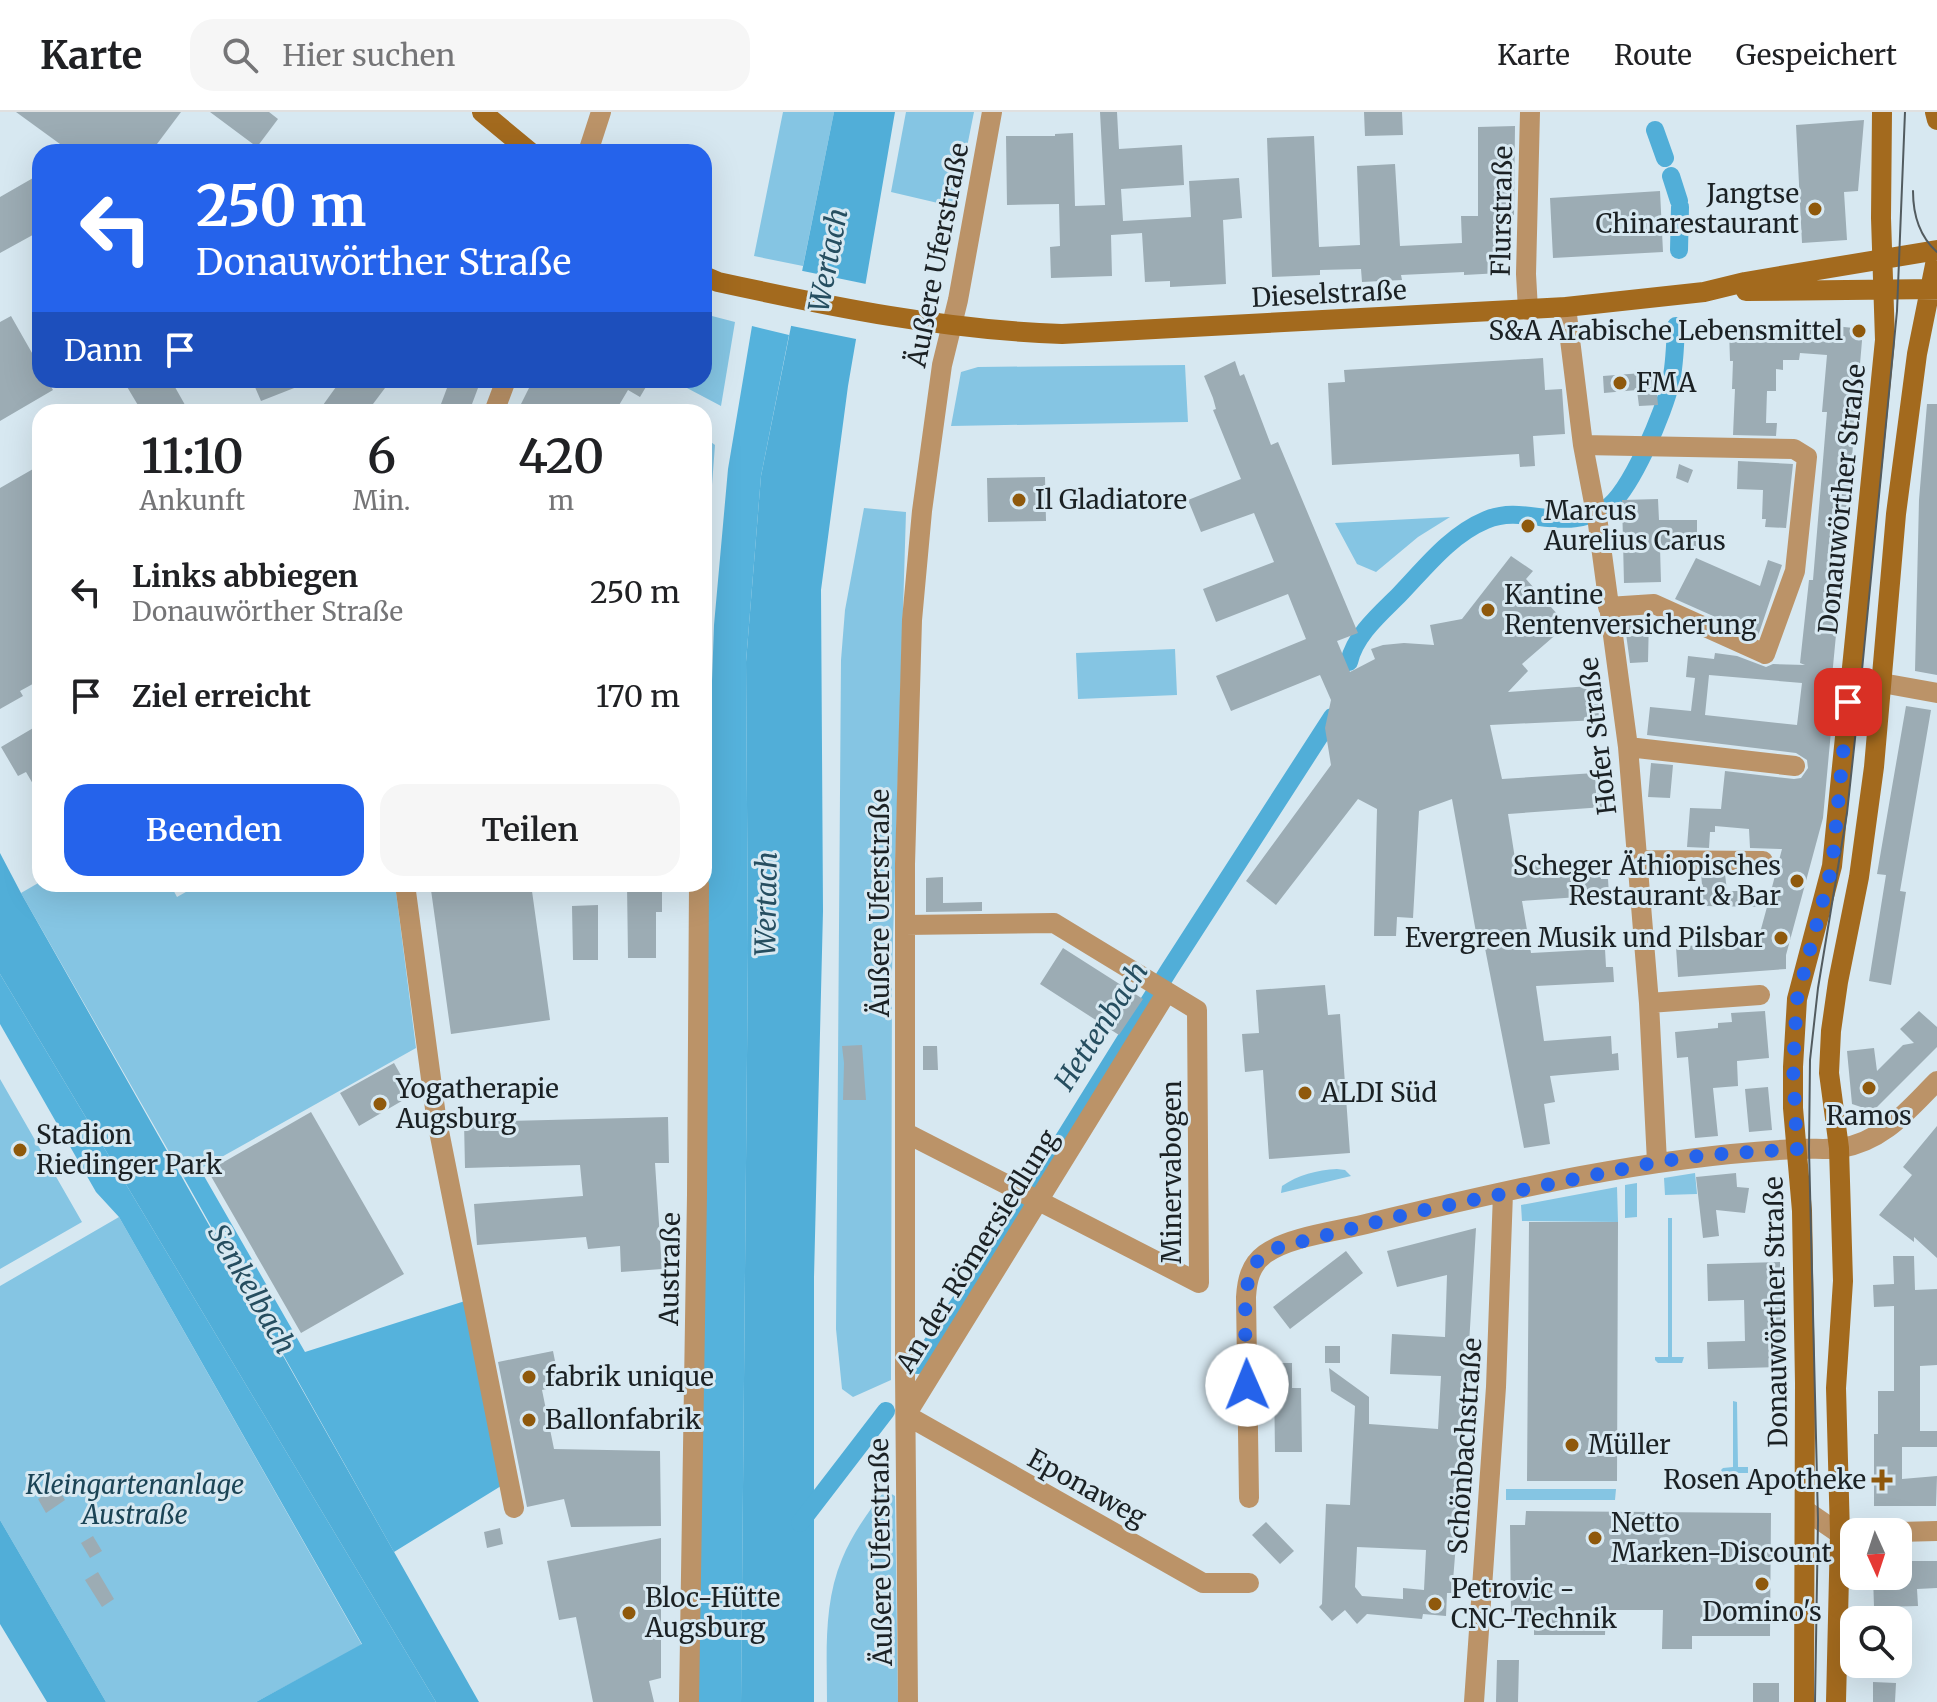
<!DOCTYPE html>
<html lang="de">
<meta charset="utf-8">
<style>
body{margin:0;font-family:Merriweather,serif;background:#f6f6f6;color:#202124;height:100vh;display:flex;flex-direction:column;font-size:30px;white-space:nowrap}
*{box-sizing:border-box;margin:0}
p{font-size:26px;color:#757577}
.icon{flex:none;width:44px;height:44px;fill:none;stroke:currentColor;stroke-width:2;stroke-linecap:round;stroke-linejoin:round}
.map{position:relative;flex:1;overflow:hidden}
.panel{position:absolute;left:32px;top:292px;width:680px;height:488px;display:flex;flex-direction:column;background:#fff;border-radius:24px;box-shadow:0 8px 32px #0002}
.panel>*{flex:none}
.top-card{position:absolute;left:32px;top:32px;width:680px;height:244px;border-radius:24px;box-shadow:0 8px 32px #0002;background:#2563eb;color:#fff;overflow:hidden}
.needle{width:52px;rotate:177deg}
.controls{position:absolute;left:1840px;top:1406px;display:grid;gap:16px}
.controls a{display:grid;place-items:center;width:72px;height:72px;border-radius:16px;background:#fff;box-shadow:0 8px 32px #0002;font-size:40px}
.pin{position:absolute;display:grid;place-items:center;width:68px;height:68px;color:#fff;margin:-34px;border-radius:16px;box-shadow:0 4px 12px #0006}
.me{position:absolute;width:88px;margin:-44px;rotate:359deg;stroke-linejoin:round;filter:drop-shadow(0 0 6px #0008)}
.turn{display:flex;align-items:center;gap:28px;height:168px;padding:0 32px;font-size:36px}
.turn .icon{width:104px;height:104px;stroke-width:2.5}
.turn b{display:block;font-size:56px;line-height:68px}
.then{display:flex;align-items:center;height:76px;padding:0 32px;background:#0003;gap:16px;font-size:30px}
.eta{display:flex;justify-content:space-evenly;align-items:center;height:136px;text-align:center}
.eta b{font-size:48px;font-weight:600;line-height:56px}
.primary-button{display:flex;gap:16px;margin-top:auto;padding:16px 32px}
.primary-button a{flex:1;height:92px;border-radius:24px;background:#2563eb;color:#fff;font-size:32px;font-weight:600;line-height:92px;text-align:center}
.primary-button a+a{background:#f6f6f6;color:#202124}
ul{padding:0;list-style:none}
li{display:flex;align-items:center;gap:24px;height:104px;padding:0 32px}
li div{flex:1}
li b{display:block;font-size:30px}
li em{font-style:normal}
header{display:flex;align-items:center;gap:48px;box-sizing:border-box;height:112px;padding:0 40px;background:#fff;border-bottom:2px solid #e0e0e0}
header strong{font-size:38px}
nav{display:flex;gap:44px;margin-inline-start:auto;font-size:28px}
.search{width:560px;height:72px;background:#f6f6f6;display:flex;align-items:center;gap:20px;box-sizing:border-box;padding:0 28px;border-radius:24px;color:#757577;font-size:30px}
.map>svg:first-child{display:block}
</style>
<header>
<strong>Karte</strong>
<div class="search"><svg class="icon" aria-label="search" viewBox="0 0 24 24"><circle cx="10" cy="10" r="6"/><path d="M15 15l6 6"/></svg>Hier suchen</div>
<nav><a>Karte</a><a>Route</a><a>Gespeichert</a></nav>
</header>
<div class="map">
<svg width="1937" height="1590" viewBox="0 0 1937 1590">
<rect width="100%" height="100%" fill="#d7e8f1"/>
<!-- green -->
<path fill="#85c5e3" d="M783,0H834L803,154L754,144Z
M906,0H974L955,95L891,80Z
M712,204L735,210L721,294L687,276L690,268H704V227Z
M1185,253L1188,310L951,314L961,260L978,255Z
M704,325L715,333L704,480Z
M864,396L906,400L892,860L891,1268L853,1285L842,1277L836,1217L841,548L845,498Z
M1450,405L1418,425L1376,460L1357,452L1335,411Z
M1175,537L1177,583L1078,587L1076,541Z
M40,770L170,772L177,785L200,772H395L416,936L184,1066L21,781Z
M0,967L82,1110L0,1157Z
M1337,1057L1345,1058L1351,1064L1281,1081L1282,1074C1298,1063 1317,1058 1337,1057Z
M1695,1061L1697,1082L1665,1083L1664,1066Z
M1637,1071V1105L1625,1106V1073Z
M1617,1075L1618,1110L1522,1109L1521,1093Z
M119,1105L362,1533L256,1590H106L0,1408V1174Z
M1668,1106H1672V1245H1684L1682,1251H1658L1655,1248V1245H1668Z
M1733,1289L1737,1290L1738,1355H1748V1361H1723L1721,1358L1723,1356L1733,1355Z
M1506,1377H1616L1615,1388H1506Z
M885,1378L895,1384L898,1590H827C827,1543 823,1492 842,1447C852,1422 869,1399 885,1378Z"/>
<!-- forest -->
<path fill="#55b2dc" d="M752,214L789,223L761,364L746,550L748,836L741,1590H697L706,737L714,513L728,357Z
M0,862L436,1590H256L362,1532L119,1105L96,1080L0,912Z
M200,1057L305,1240L465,1189L501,1374L394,1440L184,1066Z"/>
<!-- water -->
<path fill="#51aed8" d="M834,0H895L848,274L821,478L823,799L814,1165V1590H741L748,836L746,550L761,364Z
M0,741L21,781L479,1590H436L0,862Z
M0,1408L106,1590H47L0,1512Z"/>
<!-- pier -->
<path fill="#d7e8f1" d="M798,158L871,173L861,228L787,213Z"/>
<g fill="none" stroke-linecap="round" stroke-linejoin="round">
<!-- canal -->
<path stroke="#51aed8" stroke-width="18" d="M1655,18L1665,46
M1671,64L1679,89
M1679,138L1680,95
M1349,550C1355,523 1380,502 1399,483C1425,456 1450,423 1486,408C1517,395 1545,411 1576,406C1584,405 1597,401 1605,397C1630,382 1665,298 1671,269C1675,251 1675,232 1676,214
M918,1253L989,1147L1169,858L1332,605
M800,1411L886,1299"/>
</g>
<!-- building -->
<path fill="#9cacb4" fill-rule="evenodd" d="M16,0H181L151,40H71Z
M210,0H269L278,7L257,35Z
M1100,0H1117L1119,37L1182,33L1184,73L1121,77L1123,109L1191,105L1189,69L1239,66L1242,106L1223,108L1226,172L1170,175V169L1145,170L1142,121L1111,123L1112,164L1051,166L1050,135L1060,134L1059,92L1007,93L1006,24H1055V22L1073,21L1075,94L1105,93Z
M1364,0H1402L1403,23L1365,24Z
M1864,8L1858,79L1844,80L1847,128L1802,131L1796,13Z
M1515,14L1514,103L1500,104L1501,161L1464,163V160L1401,163L1402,168L1362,170L1361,157L1320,158V163L1272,165L1267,26L1314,24L1319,135L1360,133L1357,54L1395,52L1400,134L1462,131L1461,104H1478V15Z
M40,62V119L0,141V85Z
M1660,79L1663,140L1553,146L1550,86Z
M11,204L40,255V268H47L53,278L0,309V210Z
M1797,210L1863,217L1847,404L1842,403L1838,442L1836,491H1839L1832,565H1836L1823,706L1786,843V857L1678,865L1676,835L1758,828L1767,795L1704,794L1701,762H1725L1727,779H1771L1782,737L1750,736L1749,717L1715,714V720H1710L1709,736L1687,735L1690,696L1721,697L1725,659L1794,667L1801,666L1808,656L1807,648L1796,641L1647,623L1650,595L1691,599L1695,566L1686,565L1688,544L1714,547L1715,541L1737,544L1766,555L1773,552L1805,553L1800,551L1809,468H1813L1827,300H1822L1827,243L1800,241L1799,248H1783V258L1776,257V279H1767L1766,311H1777L1776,324L1733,323L1735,277H1732L1733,249H1730L1729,216L1797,215ZM1709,563L1802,571L1797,613L1705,603Z
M1543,246L1545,278L1562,277L1565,322L1533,324L1535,354L1520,355L1519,342L1332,353L1328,271L1345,270L1344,258Z
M1235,249L1240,264L1244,262L1271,333L1278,330L1358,521L1337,529L1350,560L1375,547L1371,537L1383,533L1404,531L1434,533L1430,513L1462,507L1511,444L1533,459L1526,467L1567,513L1522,552L1528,559L1508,580L1590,574L1591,592H1598L1599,608L1490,613L1502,667L1595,661L1596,681L1603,680L1604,695L1508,702L1516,753L1600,749L1601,767H1608L1609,783L1522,789L1531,841L1605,837L1606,855H1613L1614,870L1536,874L1544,929L1611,924L1612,942L1618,941L1619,958L1550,964L1555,990L1544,992L1550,1032L1524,1036L1483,826H1477L1452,687L1419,699L1413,806L1397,805L1396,824H1374L1377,697L1358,687L1276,793L1246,769L1331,653L1325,616L1331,588L1320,563L1231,599L1216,564L1306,527L1288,482L1216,510L1203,477L1274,450L1254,401L1201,420L1188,388L1241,367L1213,298L1216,297L1213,286L1204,264Z
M1655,260L1658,293L1639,294L1637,278L1604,281L1603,264Z
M123,268H171L189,300H142Z
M252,268H312V269L261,289Z
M341,268H391L367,300H318Z
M450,268H481L469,300H438Z
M533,268H650L640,285L628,278L615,300H517Z
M1927,292H1937V563L1915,559L1919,388Z
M1738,349L1793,352L1786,416L1765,415L1766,407H1762L1763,378L1737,377Z
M1679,352L1693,358L1688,371L1676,366Z
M40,353V568L20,579L23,584L0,597V376Z
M1045,365L1046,409L988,410L987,366Z
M1658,387L1659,408H1697V436H1660L1661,470L1624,471L1622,388Z
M1696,446L1760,474L1768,448L1782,453L1758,524L1675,487Z
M1649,505L1648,550L1630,551L1624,507Z
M1906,594L1931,598L1900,779L1906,780L1891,873L1869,869L1886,763L1877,762Z
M40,612V684L26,660L18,664L1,635Z
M1651,651L1673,653L1670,686L1648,685Z
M943,765V791L982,790V799L926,800V766Z
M478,772H531L550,908L451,922L431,778Z
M627,772H662V800H656V846H628Z
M598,793V848H573L572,794Z
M1063,836L1143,887L1119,923L1040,872Z
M1325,873L1328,903L1340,902L1350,1041L1269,1047L1263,958L1245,960L1242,922L1259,921L1256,878Z
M1765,899L1769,946L1737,949L1738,974L1713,976L1718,1024L1695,1026L1688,945L1677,946L1675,920L1718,916V911L1732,910L1731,901Z
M1919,899L1937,915V935L1873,999L1852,992L1847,939L1874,936L1877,959L1903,933L1914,931L1900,917Z
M862,933L866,988H843L844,951L842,934Z
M923,934H937L938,958H923Z
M394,951L412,983L359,1014L340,981Z
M1768,975L1772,1018L1749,1020L1745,977Z
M311,1000L404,1162L301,1221L208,1059Z
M668,1005L669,1051H655L662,1157L621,1160L620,1134L588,1137L586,1125L477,1133L474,1092L583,1084L580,1053L465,1056L464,1010Z
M1937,1014V1146L1914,1125V1130L1879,1103L1912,1063L1903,1055Z
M1736,1061L1737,1075L1749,1076L1745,1101L1716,1098L1719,1124L1703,1126L1696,1065Z
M1529,1110H1618L1617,1369H1527Z
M1476,1116L1460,1382L1452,1481H1447L1446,1504L1423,1502L1422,1507L1367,1502L1357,1512L1345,1498L1332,1509L1319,1495L1322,1492L1326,1392L1350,1393L1355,1294L1331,1279L1329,1256L1369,1285V1312L1438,1317L1441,1264L1390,1262L1392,1222L1445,1225L1447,1163L1397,1175L1387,1139ZM1357,1435L1426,1438L1424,1478L1403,1476V1487L1362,1484L1355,1475Z
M1346,1139L1363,1161L1290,1217L1273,1195Z
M1893,1144H1914L1915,1178L1937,1177V1253L1920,1254V1319H1937V1335H1902V1367L1937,1364L1936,1394H1874V1322H1878V1279H1894V1194L1874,1195L1873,1173L1894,1172Z
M1780,1150L1783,1255L1708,1257L1707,1230L1745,1229L1744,1188L1708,1189L1707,1152Z
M1325,1234H1340V1251H1325Z
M553,1239L560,1274L542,1278L554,1337L660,1339L661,1414L571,1415L564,1387L527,1395L498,1250Z
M1267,1251H1292V1276H1301L1302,1340H1275L1274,1267L1267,1266Z
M57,1375L65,1388L46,1401L38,1387Z
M1526,1399L1771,1401L1770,1524H1692V1537H1662L1663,1498H1606L1605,1523H1534V1510H1525V1501L1511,1500L1510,1413H1525Z
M1266,1410L1294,1439L1280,1452L1252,1423Z
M500,1416L503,1432L487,1436L484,1420Z
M93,1424L102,1439L90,1446L81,1431Z
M661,1426V1566L649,1569L654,1590H593L576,1505L559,1508L547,1449Z
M1898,1449H1937V1476L1917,1477L1918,1494L1874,1495L1873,1464H1898Z
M98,1460L114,1487L102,1495L85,1468Z
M1497,1548H1519L1518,1590H1496Z
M1873,1570L1896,1571L1895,1590H1873Z
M1753,1571H1779V1590H1753Z"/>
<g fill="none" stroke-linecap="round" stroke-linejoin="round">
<!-- minor -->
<path stroke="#bb9368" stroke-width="20" d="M588,40L601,0
M1566,195L1583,333L1598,412L1628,635L1649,891L1657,1050
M1528,198L1526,162L1530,0
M494,300L506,268
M1583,333L1794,337L1807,345L1795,459L1765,542L1654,492L1608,495
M1882,571L1937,581
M1628,635L1795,654
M1639,748L1763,749
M405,772L436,1004L514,1396
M905,813L1054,811L1197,898L1199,1171L906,1021
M1167,880L906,1303L1203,1471H1249
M1649,891L1760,883
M1249,1386L1246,1185C1247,1169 1250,1153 1265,1142C1290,1124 1340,1119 1370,1111C1510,1077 1652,1044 1797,1037
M1805,1398L1840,1422L1854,1421
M1898,1420L1937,1419
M689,1590L697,1083L699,772
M908,1590L905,1261V752L912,508L922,399L942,253L958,188L992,0
M1474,1590L1496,1275L1503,1081"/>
<!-- tertiary -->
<path stroke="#bb9368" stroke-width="20" d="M1797,1037C1811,1036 1827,1038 1841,1036C1884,1029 1908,998 1937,969"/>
<!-- secondary -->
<path stroke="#a36a1e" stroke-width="20" d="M482,0L530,40
M1935,0L1937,8
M704,164L718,170C833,195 945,218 1062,222L1566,195L1704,180L1745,170L1937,138
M1746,179L1937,177
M1804,1590L1805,1271L1802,1099L1793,996V955L1797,887L1832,754L1885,228L1881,106L1882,0
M1836,1590L1840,1422L1836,1276L1843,1169L1839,1036L1829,961L1831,919L1838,870L1859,765L1874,655L1896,402L1917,242L1937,143"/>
<!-- tram -->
<path stroke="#525b5f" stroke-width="2" d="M1913,79C1913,103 1919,124 1937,140
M1815,1590L1818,1408L1809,1037L1810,948L1818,876L1847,701L1858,599L1897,199L1905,0"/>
</g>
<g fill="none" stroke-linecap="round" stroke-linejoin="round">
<!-- route -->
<path stroke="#2563eb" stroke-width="14" stroke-dasharray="0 25.2" d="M1247,1273C1247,1245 1240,1177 1253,1155C1259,1145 1268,1141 1277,1136L1415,1100L1657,1050L1705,1043L1797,1037L1793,955L1797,887L1832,754L1848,590"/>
</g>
<!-- markers -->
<g fill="#8f590c" stroke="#d7e8f1" stroke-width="3">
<circle cx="1815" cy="97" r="8"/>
<circle cx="1859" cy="219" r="8"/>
<circle cx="1620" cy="271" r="8"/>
<circle cx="1019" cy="388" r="8"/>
<circle cx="1528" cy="414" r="8"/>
<circle cx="1488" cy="498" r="8"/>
<circle cx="1797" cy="769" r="8"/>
<circle cx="1781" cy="826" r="8"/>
<circle cx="1869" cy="976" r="8"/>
<circle cx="1305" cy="981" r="8"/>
<circle cx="380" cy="992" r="8"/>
<circle cx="20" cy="1038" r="8"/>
<circle cx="529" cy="1265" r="8"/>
<circle cx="529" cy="1308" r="8"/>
<circle cx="1572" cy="1333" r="8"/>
<path d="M1878 1356h8v8h8v8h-8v8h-8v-8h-8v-8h8z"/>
<circle cx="1595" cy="1426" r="8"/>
<circle cx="1762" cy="1472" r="8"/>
<circle cx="1435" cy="1492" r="8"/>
<circle cx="629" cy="1501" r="8"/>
</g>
<g text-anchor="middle" stroke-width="6" stroke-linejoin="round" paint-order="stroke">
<!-- poi labels -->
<g font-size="26" fill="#1b2124" stroke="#d7e8f1" text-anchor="start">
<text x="1799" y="91" text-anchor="end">Jangtse<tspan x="1799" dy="30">Chinarestaurant</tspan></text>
<text x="1843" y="228" text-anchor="end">S&amp;A Arabische Lebensmittel</text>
<text x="1636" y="280">FMA</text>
<text x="1035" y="397">Il Gladiatore</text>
<text x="1544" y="408">Marcus<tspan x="1544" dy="30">Aurelius Carus</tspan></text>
<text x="1504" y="492">Kantine<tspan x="1504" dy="30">Rentenversicherung</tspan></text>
<text x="1781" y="763" text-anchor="end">Scheger Äthiopisches<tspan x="1781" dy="30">Restaurant &amp; Bar</tspan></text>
<text x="1765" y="835" text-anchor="end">Evergreen Musik und Pilsbar</text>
<text x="396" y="986">Yogatherapie<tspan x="396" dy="30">Augsburg</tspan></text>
<text x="1321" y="990">ALDI Süd</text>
<text x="1869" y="1013" text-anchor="middle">Ramos</text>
<text x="36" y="1032">Stadion<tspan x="36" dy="30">Riedinger Park</tspan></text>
<text x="545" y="1274">fabrik unique</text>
<text x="545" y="1317">Ballonfabrik</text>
<text x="1588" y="1342">Müller</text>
<text x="1866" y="1377" text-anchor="end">Rosen Apotheke</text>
<text x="1611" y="1420">Netto<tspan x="1611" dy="30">Marken-Discount</tspan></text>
<text x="1451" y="1486">Petrovic -<tspan x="1451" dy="30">CNC-Technik</tspan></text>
<text x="645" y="1495">Bloc-Hütte<tspan x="645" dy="30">Augsburg</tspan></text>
<text x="1762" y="1509" text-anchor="middle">Domino's</text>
</g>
<!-- street labels -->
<g font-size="26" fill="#1b2124" stroke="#d7e8f1">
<text transform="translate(1502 99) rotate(-89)" y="9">Flurstraße</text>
<text transform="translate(938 143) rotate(-79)" y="9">Äußere Uferstraße</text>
<text transform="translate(1329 182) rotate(-3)" y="9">Dieselstraße</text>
<text transform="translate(1842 387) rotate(-84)" y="9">Donauwörther Straße</text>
<text transform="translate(1598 624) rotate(-97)" y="9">Hofer Straße</text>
<text transform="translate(880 791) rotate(-90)" y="9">Äußere Uferstraße</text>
<text transform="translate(1172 1060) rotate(-90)" y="9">Minervabogen</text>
<text transform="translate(977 1139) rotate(-58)" y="9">An der Römersiedlung</text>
<text transform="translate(670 1157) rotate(-89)" y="9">Austraße</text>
<text transform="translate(1776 1200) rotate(-91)" y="9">Donauwörther Straße</text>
<text transform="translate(1465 1334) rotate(-86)" y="9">Schönbachstraße</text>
<text transform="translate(1087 1376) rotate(29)" y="9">Eponaweg</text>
<text transform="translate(881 1440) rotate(-91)" y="9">Äußere Uferstraße</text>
</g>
<!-- park labels -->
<g font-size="26" font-style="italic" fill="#1b4456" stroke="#d7e8f1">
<text x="135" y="1382">Kleingartenanlage<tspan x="135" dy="30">Austraße</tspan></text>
</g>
<!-- water labels -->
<g font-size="28" font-style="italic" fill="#264e60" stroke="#d7e8f1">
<text transform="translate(828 148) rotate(-79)" y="10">Wertach</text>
<text transform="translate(766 792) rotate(-89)" y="10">Wertach</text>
<text transform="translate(1101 914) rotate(-57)" y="10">Hettenbach</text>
<text transform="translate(252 1177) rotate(60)" y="10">Senkelbach</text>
</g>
</g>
</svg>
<div class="controls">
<a><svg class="needle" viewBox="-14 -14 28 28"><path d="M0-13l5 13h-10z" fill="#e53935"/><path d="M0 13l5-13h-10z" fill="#757577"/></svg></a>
<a><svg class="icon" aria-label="search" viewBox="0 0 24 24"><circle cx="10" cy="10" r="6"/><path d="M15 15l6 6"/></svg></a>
</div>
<div class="pin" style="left:1848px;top:590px;background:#d93025"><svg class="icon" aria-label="arrive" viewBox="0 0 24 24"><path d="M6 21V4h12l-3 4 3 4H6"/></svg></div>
<svg class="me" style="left:1247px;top:1273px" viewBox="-20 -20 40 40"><circle r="19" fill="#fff"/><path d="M0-13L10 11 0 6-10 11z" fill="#2563eb"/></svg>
<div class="top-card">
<div class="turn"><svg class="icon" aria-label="left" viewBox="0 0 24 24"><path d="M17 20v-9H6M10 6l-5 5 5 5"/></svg><div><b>250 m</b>Donauwörther Straße</div></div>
<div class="then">Dann<svg class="icon" aria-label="arrive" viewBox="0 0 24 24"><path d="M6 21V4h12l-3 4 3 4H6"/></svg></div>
</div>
<section class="panel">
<div class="eta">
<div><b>11:10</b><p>Ankunft</p></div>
<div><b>6</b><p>Min.</p></div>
<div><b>420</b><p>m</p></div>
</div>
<ul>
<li><svg class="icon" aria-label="left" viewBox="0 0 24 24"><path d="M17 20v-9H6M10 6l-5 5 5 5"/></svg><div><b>Links abbiegen</b><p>Donauwörther Straße</p></div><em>250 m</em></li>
<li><svg class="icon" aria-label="arrive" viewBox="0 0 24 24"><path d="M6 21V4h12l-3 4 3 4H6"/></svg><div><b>Ziel erreicht</b></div><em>170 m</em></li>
</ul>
<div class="primary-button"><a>Beenden</a><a>Teilen</a></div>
</section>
</div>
